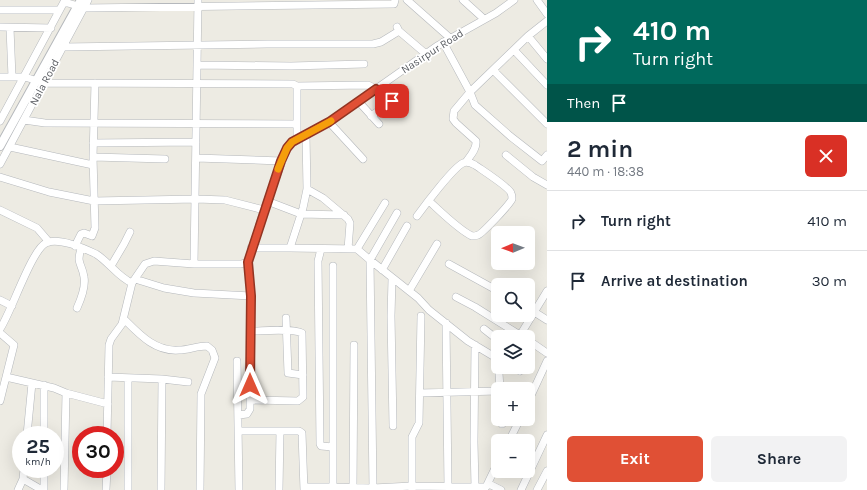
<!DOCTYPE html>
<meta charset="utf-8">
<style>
body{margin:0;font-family:Karla,sans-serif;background:#f2f2f3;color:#1f2937;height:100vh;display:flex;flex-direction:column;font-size:15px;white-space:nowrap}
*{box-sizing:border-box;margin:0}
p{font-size:13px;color:#747a83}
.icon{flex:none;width:22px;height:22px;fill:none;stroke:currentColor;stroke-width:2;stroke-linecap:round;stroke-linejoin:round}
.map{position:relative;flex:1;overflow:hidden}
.panel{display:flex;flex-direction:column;background:#fff;width:320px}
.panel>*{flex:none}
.hud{background:#00695c;color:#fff;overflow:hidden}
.needle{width:26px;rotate:269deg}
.controls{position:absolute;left:491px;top:226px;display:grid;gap:8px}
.controls a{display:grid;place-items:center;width:44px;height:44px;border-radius:6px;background:#fff;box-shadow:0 4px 16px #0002;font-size:20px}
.speed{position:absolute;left:12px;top:426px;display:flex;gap:8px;font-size:20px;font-weight:700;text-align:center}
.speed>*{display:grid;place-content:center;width:52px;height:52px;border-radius:50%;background:#fff;box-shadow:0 4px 16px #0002;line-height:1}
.speed small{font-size:10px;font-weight:400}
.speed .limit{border:6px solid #d22;background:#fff;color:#111}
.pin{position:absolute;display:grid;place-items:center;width:34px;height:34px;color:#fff;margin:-17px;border-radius:8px;box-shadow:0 2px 6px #0006}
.me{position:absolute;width:44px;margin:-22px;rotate:0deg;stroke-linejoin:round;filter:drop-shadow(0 0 3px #0008)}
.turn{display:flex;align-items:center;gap:14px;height:84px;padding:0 20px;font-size:18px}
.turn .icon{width:52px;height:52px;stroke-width:2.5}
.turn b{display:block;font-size:28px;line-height:34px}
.then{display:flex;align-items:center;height:38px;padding:0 20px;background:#0003;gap:8px;font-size:15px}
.round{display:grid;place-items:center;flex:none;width:42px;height:42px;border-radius:6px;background:#f2f2f3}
.head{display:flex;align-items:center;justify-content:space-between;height:68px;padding:0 20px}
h1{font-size:24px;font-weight:700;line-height:30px}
.cta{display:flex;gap:8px;margin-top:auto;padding:8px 20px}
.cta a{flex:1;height:46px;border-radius:6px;background:#e05035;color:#fff;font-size:16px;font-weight:700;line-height:46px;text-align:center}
.cta a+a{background:#f2f2f3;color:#1f2937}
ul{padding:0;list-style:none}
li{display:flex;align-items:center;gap:12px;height:60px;padding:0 20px;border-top:1px solid #e0e1e3}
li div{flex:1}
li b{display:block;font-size:15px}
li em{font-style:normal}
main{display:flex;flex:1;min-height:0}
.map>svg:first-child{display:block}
</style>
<main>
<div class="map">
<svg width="547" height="490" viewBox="0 0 547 490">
<rect width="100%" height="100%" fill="#edebe3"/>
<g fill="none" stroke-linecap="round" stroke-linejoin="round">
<defs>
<path id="minor" d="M407,0L450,38
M463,0L484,19
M537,0L547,14
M64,2L85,8L394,4L395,0
M0,10H59
M547,21L528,36L547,59
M0,27L51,28
M397,27L399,31L426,54
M10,28L12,77
M443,42L470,92L528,36
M63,47L267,44H373L381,42L399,31
M514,50L547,85
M197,65L291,66L364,64
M493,70L547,124
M0,77H25L44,83L293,84L297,86V140
M297,86L368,85L376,89L390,103
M470,92L475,105L510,136L542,161L547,155
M358,101L379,124
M371,116L405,93
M24,120L45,123L297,124
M0,121L65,0
M329,122L363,159
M306,135L307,189L303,208L290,248L357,249
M93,143L196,142
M10,147L93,165
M506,155L533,177L547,185
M93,157L165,159
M196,158L281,161
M466,162C470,156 477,149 476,141L456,123L453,119L454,111L470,92
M0,164L88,0
M0,177L49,192L94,201L196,199L225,200L264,210
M307,189L323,198L348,219L350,223L348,249
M267,201L301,214L344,215
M385,203L357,249L370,260L397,213
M0,210L37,228L49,242
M417,216C425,205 453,168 463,163C467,161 471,163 475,165C482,170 509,187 511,193C512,195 512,197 512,199C510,204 483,233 478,235C476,236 474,236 472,236C459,230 440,211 429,201
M75,246L81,234L84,233L92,236L95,228L93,157L95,83
M251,248H290
M321,249L318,261L320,444L321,446L333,447
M194,264L198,0
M449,264L498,291
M111,266L124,244L130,232
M333,266V490
M382,270L407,226
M135,279L164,288L194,293L251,296
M392,279L391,316L393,426
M409,291L437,244
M456,297L475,307L523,337
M0,300L12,306
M77,308C81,299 86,287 84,277C82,263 76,264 81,249
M528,308L547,320
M286,318L288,373L303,375
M124,319C139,334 155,352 179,350C188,350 197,346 207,346L212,350L215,358L201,394L200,490
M446,323L448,487
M0,329C11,313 32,249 46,243C58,237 84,248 96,254C109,262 118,277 132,283
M484,329L498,340
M0,333L14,345L0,401
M519,337L547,291
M528,340L547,353
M475,345L474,442L475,487
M237,361L239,490
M512,367L520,371
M6,377L54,388L66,393L108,404
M108,377L162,379L188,382
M128,378V490
M44,385V435
M500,389L499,373L501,367
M420,393L498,391
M250,400L298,401L303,397L302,333C292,328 263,331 251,331
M528,402L547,361
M239,415L247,414L250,409L251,296L248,262L264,210L287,148L297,140L329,122L437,46L496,13L514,0
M501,419L502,424
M238,431H280
M27,435L32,383
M107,435L109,345L111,339L122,324L132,283L145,264L154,261L194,264H241L248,262
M509,441L520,419
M23,479L42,490
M489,484L501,490
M304,487H333L373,488L370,260L418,298L429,310L468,341L498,359
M353,488L354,345
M18,490L23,479L24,469
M44,490V469
M64,490L66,393
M106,490L107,469
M161,490L162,379
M279,490L280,431H299L302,433L304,490
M373,490V488L412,486L486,487L498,462
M412,490V437L419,423L421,316
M521,490L547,435
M537,490L547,471"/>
<path id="tertiary" d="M0,146L81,0"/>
</defs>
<!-- minor casing -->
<use href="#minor" stroke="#b5b8bc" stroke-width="8"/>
<!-- tertiary casing -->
<use href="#tertiary" stroke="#b5b8bc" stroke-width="10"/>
<!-- minor -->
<use href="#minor" stroke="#fff" stroke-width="7"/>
<!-- tertiary -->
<use href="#tertiary" stroke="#fff" stroke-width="8"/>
</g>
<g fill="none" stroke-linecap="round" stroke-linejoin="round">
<defs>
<path id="route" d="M250,385L251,296L248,262L281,161L287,148L292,142L329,122L376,89L390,103L392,101"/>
</defs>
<!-- route casing -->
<use href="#route" stroke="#923422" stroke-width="10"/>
<!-- route -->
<use href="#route" stroke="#e05035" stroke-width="7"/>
<!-- slow -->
<path stroke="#f59e0b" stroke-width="7" d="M278,169L287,148L292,142L331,121"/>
</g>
<g text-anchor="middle" stroke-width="3.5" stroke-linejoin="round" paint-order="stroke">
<!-- street labels -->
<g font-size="11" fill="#5b5e63" stroke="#fff">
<text transform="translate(432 51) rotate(-33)" y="4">Nasirpur Road</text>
<text transform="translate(44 82) rotate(-62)" y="4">Nala Road</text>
</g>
</g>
</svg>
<div class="controls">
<a><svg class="needle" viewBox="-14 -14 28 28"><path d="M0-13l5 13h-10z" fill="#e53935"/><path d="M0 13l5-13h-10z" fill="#747a83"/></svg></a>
<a><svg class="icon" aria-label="search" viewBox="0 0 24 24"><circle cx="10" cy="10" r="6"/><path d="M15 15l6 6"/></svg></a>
<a><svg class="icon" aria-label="layers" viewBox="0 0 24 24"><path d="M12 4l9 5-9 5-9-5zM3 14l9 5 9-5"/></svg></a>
<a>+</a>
<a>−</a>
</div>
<div class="speed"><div>25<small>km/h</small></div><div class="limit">30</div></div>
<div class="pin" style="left:392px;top:101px;background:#d93025"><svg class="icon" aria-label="arrive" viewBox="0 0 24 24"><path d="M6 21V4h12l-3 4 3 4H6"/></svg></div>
<svg class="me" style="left:250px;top:385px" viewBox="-20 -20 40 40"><path d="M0-17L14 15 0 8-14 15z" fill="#e05035" stroke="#fff" stroke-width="4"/></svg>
</div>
<section class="panel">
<div class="hud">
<div class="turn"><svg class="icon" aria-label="right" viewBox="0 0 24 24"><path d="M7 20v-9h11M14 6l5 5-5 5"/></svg><div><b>410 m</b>Turn right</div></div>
<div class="then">Then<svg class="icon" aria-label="arrive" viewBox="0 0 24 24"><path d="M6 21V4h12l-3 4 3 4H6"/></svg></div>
</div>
<div class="head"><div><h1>2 min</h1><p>440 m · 18:38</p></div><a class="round" style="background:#d93025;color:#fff"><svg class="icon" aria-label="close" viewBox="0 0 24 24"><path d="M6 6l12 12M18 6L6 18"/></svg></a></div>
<ul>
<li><svg class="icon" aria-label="right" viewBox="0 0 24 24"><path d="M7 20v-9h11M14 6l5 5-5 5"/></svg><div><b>Turn right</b></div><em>410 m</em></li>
<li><svg class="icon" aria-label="arrive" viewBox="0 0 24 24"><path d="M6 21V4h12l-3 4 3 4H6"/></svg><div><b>Arrive at destination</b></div><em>30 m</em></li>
</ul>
<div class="cta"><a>Exit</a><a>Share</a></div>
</section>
</main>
